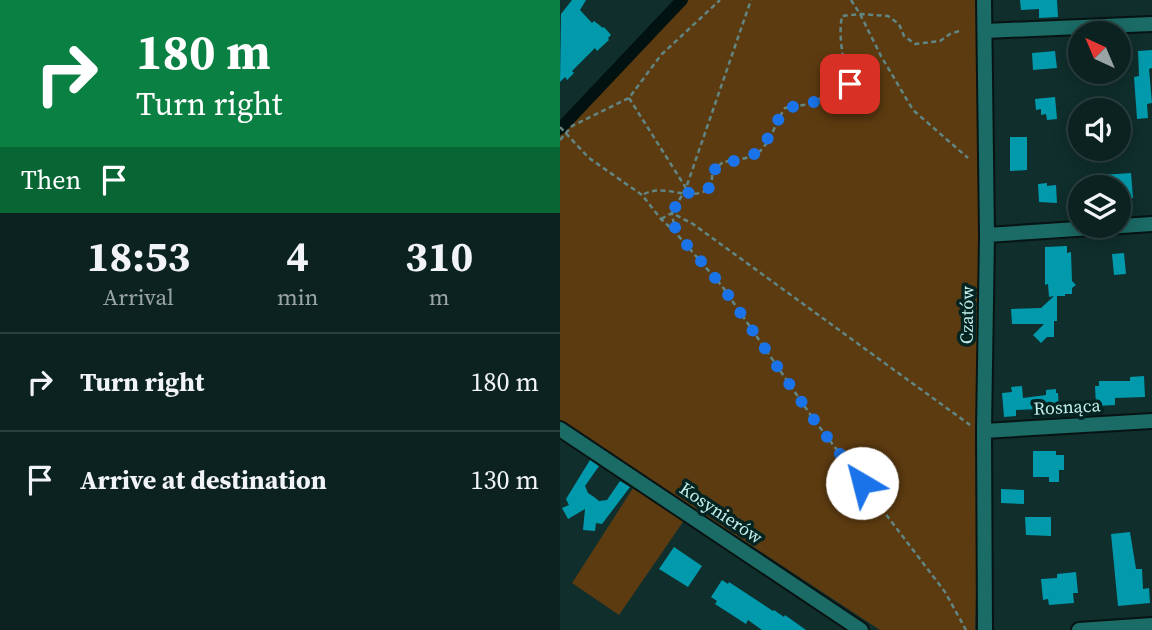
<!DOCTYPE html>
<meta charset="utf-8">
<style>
body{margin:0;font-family:"Source Serif 4",serif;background:#192f2e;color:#f1f3f6;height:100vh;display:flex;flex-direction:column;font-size:26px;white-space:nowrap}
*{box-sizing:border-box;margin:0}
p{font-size:23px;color:#9aa4a5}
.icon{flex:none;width:38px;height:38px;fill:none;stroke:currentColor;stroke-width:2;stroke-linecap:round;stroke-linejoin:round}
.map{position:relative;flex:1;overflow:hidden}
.panel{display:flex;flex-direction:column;background:#0b2221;width:560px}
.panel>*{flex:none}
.banner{background:#0b8043;color:#fff;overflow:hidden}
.needle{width:46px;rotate:316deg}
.controls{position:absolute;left:508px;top:21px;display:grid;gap:14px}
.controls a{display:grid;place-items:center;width:63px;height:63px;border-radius:50%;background:#0b2221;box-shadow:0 4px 18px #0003,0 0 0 2px #2b3f3f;font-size:35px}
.pin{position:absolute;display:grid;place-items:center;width:60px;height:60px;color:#fff;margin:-30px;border-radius:14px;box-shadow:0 4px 10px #0006}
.me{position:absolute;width:77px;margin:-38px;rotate:323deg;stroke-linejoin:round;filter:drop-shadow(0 0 5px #0008)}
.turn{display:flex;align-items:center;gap:24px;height:147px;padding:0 21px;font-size:32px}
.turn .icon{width:91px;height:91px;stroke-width:2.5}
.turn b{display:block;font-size:49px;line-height:60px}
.then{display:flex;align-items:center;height:66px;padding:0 21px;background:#0003;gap:14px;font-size:26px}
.eta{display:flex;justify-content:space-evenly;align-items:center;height:119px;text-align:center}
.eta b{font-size:42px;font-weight:700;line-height:49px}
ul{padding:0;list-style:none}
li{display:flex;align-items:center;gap:21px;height:98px;padding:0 21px;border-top:2px solid #2b3f3f}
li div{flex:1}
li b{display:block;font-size:26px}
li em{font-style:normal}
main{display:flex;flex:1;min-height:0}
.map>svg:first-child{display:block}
</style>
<main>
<section class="panel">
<div class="banner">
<div class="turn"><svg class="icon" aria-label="right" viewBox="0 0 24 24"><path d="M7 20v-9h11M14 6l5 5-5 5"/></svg><div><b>180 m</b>Turn right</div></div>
<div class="then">Then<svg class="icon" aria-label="arrive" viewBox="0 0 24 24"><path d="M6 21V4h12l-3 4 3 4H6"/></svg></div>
</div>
<div class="eta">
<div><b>18:53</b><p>Arrival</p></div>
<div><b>4</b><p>min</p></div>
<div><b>310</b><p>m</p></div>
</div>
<ul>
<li><svg class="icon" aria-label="right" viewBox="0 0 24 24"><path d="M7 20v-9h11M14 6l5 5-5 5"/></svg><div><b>Turn right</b></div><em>180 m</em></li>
<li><svg class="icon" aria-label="arrive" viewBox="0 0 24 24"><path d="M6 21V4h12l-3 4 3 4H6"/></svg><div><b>Arrive at destination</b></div><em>130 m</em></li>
</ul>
</section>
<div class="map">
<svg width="592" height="630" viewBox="0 0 592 630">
<rect width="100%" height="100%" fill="#0f2e2c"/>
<!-- green -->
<path fill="#5d3b10" d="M127,0H419L417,558L415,630H320L0,420V136Z
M75,485L125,519L59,615L12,583Z"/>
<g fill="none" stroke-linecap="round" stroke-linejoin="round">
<!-- canal -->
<path stroke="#011211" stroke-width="12" d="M0,129L122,0"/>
</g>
<!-- building -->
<path fill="#019aac" d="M12,0H26L20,10L32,23L34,21L43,28L44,27L51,35L48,38L49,40L37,51L35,48L12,71L14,73L7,80L5,77L0,82L1,14Z
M460,0H497L498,17L479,18V9L461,10Z
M592,50V68L589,69L592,103L587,104L588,118L577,119L574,77L579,76L578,51Z
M495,51L497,68L473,70L472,53Z
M495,97L497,119L487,120L486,114L481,115V109L476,110L475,99Z
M450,137H467V170L450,171Z
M571,173L573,198H558V187H542L541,175Z
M487,183V186L496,185L497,203L479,202L478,184Z
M507,246V253L511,252L512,281L516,285L512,288V294H505V296H497V321H494V337H487L481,343L473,335L484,324H452L451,309L481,308L494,296L489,297L488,284L485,285V247Z
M564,253L566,274L554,275L552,254Z
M584,376L585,397L555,398V405L536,406L535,386H539V381H570V377Z
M462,386L463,398L486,395V390L496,389V393H498L499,411L481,413L480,409L456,410V416L444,417L442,393L452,392L451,387Z
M473,451H496V455H504V470H499V482H489V477H473Z
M30,460L39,466L25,486L28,493L34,497L39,501L47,500L60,481L70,487L42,524L36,523L35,531L23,530L25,509L8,519L2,508L9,505L6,499Z
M441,489L464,490V504L441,503Z
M465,517H491V536L466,535Z
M570,532L576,569H582L583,589L589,588L590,603L558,606L551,534Z
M114,547L142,566L128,587L99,569Z
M516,572L518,593H513L514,603L489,605L488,599L483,600L481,579L497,578V574Z
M162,580L168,584L169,582L213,611L214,610L224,617L225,615L246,630H202L188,620L186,624L155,604L157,601L151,597Z"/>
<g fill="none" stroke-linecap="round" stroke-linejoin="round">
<defs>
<path id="minor" d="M424,0L427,235L424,431L425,630
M425,31L592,24
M427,235L592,224
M0,429L301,630
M424,431L592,421
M519,630L592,625"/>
</defs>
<!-- minor casing -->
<use href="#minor" stroke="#071413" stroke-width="18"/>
<!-- path -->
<path stroke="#618683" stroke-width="2.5" stroke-dasharray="5 3.5" stroke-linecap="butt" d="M291,0L300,14L321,56L353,110L408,158
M69,98L126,188
M0,127L29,158L82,195L101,219L115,232L162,286L252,417L385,592L406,630
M0,140L12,126L69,98L101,55L160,0
M84,194C104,184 124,199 143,192C144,192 151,187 152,185V172L163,162C173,161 193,158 200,151C210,143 217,119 225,108L249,104L271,93H283L291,84C283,65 278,36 282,16L300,14L328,16L339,24L344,36L355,44L380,41L390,34L402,30
M101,219L112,213L133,224L410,425
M115,232L112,213L126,188L191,0"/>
<!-- minor -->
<use href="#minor" stroke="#1b6b66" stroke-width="14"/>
</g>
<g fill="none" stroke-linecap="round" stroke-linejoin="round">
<!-- route -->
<path stroke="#1a73e8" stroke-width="12" stroke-dasharray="0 21.6" d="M290,84L284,93H271L250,104L225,108L200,152L175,161L163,162L152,172V185L144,192L123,193L112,213L116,232L162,286L252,417L302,483"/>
</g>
<g text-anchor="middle" stroke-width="7" stroke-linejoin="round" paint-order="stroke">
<!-- street labels -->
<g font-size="18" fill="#c2efea" stroke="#042422">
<text transform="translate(407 315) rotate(-89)" y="6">Czatów</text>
<text transform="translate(507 407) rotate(-3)" y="6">Rosnąca</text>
<text transform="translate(161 513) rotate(34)" y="6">Kosynierów</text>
</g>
</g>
</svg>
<div class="controls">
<a><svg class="needle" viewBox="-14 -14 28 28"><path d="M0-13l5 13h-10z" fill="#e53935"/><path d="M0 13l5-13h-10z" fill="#9aa4a5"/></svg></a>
<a><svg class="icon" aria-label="sound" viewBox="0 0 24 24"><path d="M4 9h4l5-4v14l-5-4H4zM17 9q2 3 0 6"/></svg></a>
<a><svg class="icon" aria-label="layers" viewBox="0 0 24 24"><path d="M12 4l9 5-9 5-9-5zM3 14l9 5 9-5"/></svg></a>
</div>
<div class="pin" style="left:290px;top:84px;background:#d93025"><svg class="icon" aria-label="arrive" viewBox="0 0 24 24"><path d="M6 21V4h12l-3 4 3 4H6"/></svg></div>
<svg class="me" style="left:302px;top:483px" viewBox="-20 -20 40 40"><circle r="19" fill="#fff"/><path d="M0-13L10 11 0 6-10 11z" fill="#1a73e8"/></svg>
</div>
</main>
